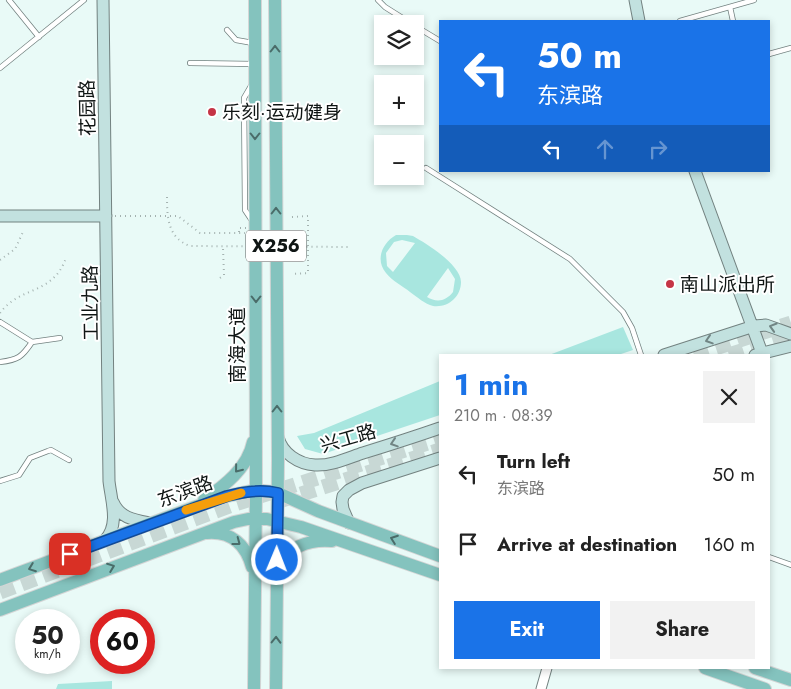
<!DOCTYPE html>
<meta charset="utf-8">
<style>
body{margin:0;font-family:Jost,"Noto Sans SC",sans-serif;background:#f2f2f2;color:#222;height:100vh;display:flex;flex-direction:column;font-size:19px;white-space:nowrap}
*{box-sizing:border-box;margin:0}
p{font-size:16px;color:#767676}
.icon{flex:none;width:28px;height:28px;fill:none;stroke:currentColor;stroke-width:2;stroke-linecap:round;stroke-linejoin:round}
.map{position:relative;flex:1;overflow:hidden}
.drawer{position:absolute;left:439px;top:354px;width:331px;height:315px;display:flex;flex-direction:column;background:#fff;border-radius:0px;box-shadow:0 2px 8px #0003}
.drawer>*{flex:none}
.hud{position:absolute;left:439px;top:20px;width:331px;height:152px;border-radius:0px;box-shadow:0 2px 8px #0003;background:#1a73e8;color:#fff;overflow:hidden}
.fabs{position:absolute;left:374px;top:15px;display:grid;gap:10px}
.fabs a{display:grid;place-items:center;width:50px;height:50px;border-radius:0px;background:#fff;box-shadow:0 2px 8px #0003;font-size:25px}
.speed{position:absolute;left:15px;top:609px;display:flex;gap:10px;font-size:25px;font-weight:700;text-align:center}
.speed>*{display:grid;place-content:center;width:65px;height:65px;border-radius:50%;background:#fff;box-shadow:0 2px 8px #0003;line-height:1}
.speed small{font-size:12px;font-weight:400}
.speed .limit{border:8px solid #d22;background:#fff;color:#111}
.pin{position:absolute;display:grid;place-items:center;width:42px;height:42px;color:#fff;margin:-21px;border-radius:10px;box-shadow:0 2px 8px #0006}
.me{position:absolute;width:55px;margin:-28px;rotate:1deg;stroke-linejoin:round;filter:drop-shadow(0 0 4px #0008)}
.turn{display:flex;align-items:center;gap:18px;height:105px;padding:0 15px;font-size:22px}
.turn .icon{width:65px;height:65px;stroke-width:2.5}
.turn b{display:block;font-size:35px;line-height:42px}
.lanes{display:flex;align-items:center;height:48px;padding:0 15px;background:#0003;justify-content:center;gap:25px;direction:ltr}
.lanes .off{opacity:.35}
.round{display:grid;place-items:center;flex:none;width:52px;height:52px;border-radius:0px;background:#f2f2f2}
.headline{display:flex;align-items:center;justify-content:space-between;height:85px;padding:0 15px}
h1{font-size:30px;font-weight:700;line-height:38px;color:#1a73e8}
.primary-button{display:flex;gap:10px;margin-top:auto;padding:10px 15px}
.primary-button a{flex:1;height:58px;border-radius:0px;background:#1a73e8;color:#fff;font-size:20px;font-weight:700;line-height:58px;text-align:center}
.primary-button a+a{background:#f2f2f2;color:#222}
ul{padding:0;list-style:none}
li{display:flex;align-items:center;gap:15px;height:70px;padding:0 15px}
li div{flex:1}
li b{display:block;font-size:19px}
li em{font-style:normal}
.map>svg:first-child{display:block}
</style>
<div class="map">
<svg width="791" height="689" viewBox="0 0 791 689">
<rect width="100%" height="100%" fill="#e9faf7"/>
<!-- green -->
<path fill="#a8e6df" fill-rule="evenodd" d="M396,235H407L413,236C427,244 461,265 461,282C461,297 448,308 433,306C425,304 417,297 410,292C403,286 392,281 386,273C375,260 382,243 396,235ZM402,240L415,243L393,272L387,266L386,253L394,242ZM448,268L455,279L453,292C446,301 437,303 427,297Z
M623,327L633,350L618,355H549Z
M440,381V415L323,454L305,449L297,436L314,433Z
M112,681V689H56L58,684Z"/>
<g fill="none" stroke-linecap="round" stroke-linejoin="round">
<!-- highway-tunnel -->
<path stroke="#c8d8d5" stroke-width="15" stroke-dasharray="15 8" stroke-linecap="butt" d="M694,355L791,323
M729,355L791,335
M279,501L440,450
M0,592L232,505L440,439"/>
<defs>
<path id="lane" d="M9,0L39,37
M378,0L385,7L412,24
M730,7L733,21
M680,21L754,0
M415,26L440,41
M227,30L236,40L253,43
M769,54L791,48
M190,63L254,64
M0,68L84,0
M251,86L244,98L245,210L251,219
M426,168L570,259L623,312L632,328L641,355
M0,322L32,342
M0,362C18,360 22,357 32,342L60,338
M0,481L19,475L30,458L48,451L51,450L69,460
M769,557L791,565"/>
<path id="street" d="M541,689L547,668"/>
<path id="secondary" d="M103,0L109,481C111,500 120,525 105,540
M635,0L639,21
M695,171L762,353
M0,216H106
M664,355L754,326L766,325L791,334
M755,355L791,346
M278,437C282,453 298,464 315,465C331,466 348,458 363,453C389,445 414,437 440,428
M113,502C120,518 134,520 150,523
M349,523L343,509L342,502L343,496L349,490L362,483L440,458"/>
<path id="primary" d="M275,0L278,460L276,689
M204,500C224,486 248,468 253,442
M207,533C231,531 246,545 252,567
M278,571C284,547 310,539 332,541
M0,580L192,508L227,496L256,490L278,493L318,511L440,556
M0,610L234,522L248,519H267L301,527L440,575
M705,668L765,689
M755,668L791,680
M254,689L256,490L255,0"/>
</defs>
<!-- lane casing -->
<use href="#lane" stroke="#738280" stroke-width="6"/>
<!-- street casing -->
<use href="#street" stroke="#738280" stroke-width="11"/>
<!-- secondary casing -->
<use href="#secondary" stroke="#738280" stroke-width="13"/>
<!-- primary casing -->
<use href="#primary" stroke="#d4d5d5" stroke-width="14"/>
<!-- path -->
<path stroke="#a4b2b0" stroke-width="2" stroke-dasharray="1 4" stroke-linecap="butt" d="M115,216H178L200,233H245
M292,217L308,216V273L293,274
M239,232V228H246
M0,260L15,249L24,230
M220,278L224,275L223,248
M0,313C21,285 52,296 66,258"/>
<!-- lane -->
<use href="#lane" stroke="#fff" stroke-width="4.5"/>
<!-- street -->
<use href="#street" stroke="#fff" stroke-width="9"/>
<!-- secondary -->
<use href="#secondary" stroke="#c2e1df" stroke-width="11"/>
<!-- primary -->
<use href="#primary" stroke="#84c3be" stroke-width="12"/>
<!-- path-bridge -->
<path stroke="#a4b2b0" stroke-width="2" stroke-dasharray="1 4" stroke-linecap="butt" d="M167,197C167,218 168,238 190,246L351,247"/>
</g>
<!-- one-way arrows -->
<defs><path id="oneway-chevron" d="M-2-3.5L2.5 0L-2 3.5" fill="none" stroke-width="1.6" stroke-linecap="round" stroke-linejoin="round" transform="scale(1.25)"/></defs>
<g stroke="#4a6c69">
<use href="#oneway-chevron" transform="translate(275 49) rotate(-90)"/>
<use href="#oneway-chevron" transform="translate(255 136) rotate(90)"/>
<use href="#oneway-chevron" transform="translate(276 211) rotate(-90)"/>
<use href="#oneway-chevron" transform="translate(256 299) rotate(90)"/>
<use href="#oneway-chevron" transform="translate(277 409) rotate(-90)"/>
<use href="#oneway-chevron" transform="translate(238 469) rotate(129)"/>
<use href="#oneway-chevron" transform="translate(394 539) rotate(-160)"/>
<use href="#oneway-chevron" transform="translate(237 542) rotate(37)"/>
<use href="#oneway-chevron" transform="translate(111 567) rotate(-21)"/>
<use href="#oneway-chevron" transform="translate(32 568) rotate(159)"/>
<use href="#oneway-chevron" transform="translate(276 640) rotate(-89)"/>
</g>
<g stroke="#718584">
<use href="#oneway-chevron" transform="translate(773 327) rotate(-163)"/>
<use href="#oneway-chevron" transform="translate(709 340) rotate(162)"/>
<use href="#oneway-chevron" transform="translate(394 443) rotate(162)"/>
</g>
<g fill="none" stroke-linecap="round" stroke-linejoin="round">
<defs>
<path id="route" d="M70,554L227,496C244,492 260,489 278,493L277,560"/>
</defs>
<!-- route casing -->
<use href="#route" stroke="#114b97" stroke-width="12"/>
<!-- route -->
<use href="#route" stroke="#1a73e8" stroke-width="9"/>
<!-- slow -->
<path stroke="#f59e0b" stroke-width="9" d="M186,510L241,493"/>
</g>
<!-- markers -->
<g fill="#c53546" stroke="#fff" stroke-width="2">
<circle cx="212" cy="112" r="5"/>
<circle cx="670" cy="284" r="5"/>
</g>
<g text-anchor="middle" stroke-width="4" stroke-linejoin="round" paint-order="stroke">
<!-- shield labels -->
<rect fill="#fff" stroke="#575b5a" stroke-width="1" x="246" y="230.5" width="60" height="31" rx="4"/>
<g font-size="18" font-weight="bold" fill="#0f1514">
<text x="276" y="252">X256</text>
</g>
<!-- street labels -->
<g font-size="19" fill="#0f1514" stroke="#fff">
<text transform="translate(87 108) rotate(-91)" y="7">花园路</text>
<text transform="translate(90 303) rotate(-91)" y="7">工业九路</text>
<text transform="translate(237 345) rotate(-90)" y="7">南海大道</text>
<text transform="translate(348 438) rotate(-16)" y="7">兴工路</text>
<text transform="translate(185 491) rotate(-20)" y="7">东滨路</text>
</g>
<!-- poi labels -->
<g font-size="19" fill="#0f1514" stroke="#fff" text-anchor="start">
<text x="222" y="119">乐刻·运动健身</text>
<text x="680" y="291">南山派出所</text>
</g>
</g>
</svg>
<div class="fabs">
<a><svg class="icon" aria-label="layers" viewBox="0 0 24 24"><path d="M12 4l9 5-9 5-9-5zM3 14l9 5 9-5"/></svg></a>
<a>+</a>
<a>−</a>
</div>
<div class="speed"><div>50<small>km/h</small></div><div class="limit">60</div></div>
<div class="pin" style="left:70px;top:554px;background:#d93025"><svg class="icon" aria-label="arrive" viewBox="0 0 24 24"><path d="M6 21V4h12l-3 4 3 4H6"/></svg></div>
<svg class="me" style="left:277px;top:560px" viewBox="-20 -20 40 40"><circle r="17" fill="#1a73e8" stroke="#fff" stroke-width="3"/><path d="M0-11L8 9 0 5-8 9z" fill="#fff"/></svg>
<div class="hud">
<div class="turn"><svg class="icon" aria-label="left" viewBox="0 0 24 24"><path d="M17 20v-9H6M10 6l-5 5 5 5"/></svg><div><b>50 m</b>东滨路</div></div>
<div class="lanes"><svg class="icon" aria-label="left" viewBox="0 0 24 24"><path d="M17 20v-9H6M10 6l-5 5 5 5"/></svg><svg class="icon off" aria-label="ahead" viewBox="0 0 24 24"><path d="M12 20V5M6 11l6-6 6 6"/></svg><svg class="icon off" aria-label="right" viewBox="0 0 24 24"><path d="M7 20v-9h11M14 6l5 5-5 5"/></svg></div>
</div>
<section class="drawer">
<div class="headline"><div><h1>1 min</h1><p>210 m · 08:39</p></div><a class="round"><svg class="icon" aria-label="close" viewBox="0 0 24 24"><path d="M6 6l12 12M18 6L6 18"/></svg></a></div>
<ul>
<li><svg class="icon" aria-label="left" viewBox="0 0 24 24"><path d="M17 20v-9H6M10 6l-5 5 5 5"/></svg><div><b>Turn left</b><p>东滨路</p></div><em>50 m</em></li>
<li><svg class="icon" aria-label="arrive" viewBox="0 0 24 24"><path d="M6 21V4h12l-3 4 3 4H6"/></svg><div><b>Arrive at destination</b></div><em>160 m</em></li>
</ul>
<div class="primary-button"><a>Exit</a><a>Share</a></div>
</section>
</div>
